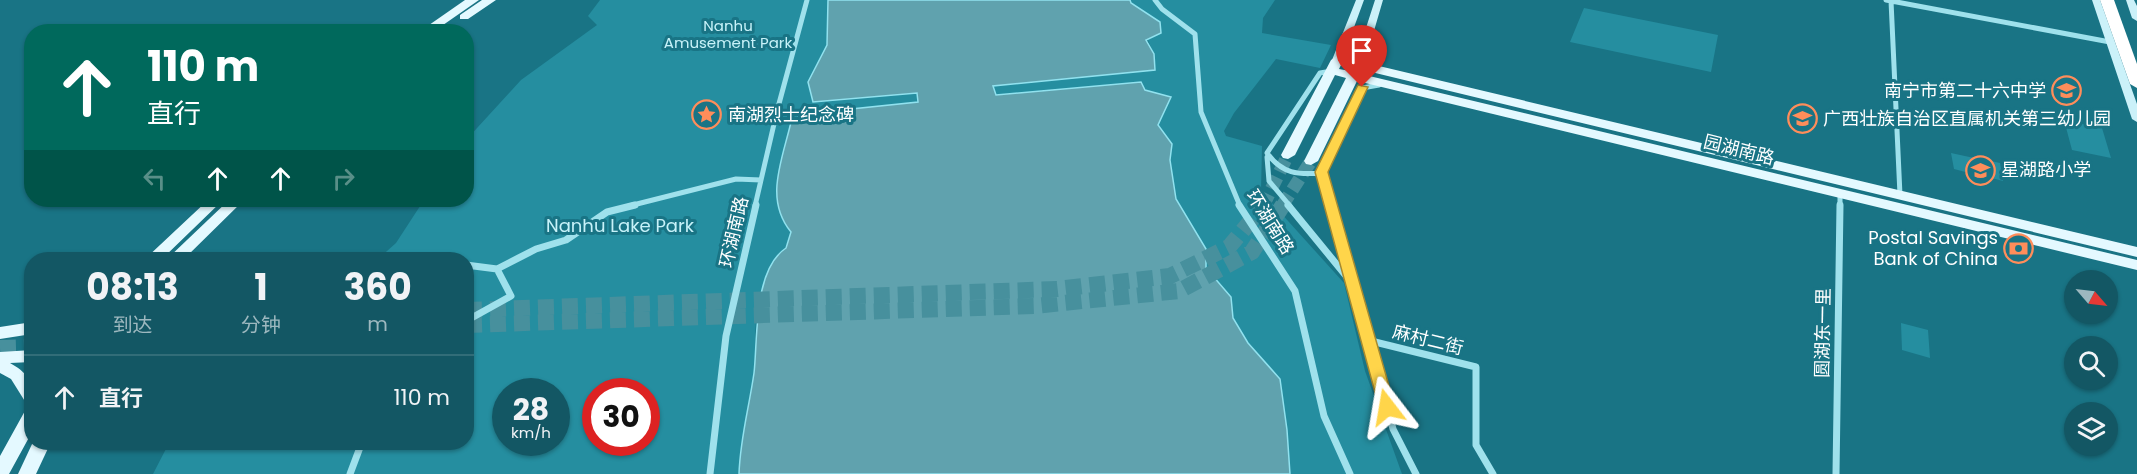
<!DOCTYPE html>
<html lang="zh">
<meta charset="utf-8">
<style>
body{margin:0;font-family:Poppins,"Noto Sans SC",sans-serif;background:#1c5d6a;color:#f1f3f6;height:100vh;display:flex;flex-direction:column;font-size:22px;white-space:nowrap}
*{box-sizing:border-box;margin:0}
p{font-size:20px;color:#9db8bf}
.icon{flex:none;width:33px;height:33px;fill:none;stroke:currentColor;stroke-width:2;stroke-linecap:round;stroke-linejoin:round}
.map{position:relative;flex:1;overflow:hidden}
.details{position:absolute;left:24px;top:252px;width:450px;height:198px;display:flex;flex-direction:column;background:#135764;border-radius:24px;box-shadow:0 2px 4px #0004}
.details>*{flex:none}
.top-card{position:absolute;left:24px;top:24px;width:450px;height:183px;border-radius:24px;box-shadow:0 2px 4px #0004;background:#00695c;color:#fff;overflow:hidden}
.needle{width:39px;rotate:118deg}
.tools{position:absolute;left:2064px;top:270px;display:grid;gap:12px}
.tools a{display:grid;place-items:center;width:54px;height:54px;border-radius:50%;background:#135764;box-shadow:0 2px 4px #0004;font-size:30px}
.speed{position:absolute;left:492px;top:378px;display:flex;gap:12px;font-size:30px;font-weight:700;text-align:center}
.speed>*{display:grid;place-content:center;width:78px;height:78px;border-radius:50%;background:#135764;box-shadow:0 2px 4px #0004;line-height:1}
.speed small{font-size:15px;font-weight:400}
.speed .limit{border:9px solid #d22;background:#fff;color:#111}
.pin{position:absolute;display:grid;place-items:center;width:51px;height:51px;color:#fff;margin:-62px -26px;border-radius:50% 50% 50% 0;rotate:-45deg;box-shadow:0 0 6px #0007}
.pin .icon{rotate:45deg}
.me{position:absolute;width:66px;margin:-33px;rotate:346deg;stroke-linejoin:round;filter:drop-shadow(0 0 4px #0008)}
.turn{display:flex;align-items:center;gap:21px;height:126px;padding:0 24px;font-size:27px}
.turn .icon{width:78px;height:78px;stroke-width:2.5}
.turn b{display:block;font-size:42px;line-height:51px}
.lanes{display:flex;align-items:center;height:57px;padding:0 24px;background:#0003;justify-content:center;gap:30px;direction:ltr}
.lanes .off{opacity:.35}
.eta{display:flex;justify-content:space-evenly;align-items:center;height:102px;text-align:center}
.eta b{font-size:36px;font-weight:700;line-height:42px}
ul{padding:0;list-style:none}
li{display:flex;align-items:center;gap:18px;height:84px;padding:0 24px;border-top:2px solid #326d78}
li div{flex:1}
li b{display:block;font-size:22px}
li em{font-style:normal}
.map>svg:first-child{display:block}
</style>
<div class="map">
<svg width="2137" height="474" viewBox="0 0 2137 474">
<rect width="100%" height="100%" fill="#197485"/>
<!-- green -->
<path fill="#258ea0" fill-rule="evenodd" d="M600,0H828L827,45L808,82L917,93L918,102L803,114L791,122C783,159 764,201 791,232C784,255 771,274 762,295C752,319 757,348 754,373C749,407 740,439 739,474H153L169,443L466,442V260L378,259L396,243L424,200H466L467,139L521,80L597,25L588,16ZM506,392H556V442H506ZM596,392H646V442H596Z
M1130,0H1275L1263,18L1262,33L1331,45L1320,68L1276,59L1234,113L1224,131L1226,136L1262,146L1261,191L1344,283L1365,371L1402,474H1290L1287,430L1280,379L1248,343L1233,318L1231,297L1206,268V249L1176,199L1170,160L1172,144L1158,125L1171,97L1145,90L1141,82L996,95L992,85L1155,70L1154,54Z
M1584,8L1718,35L1711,72L1570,42Z
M2064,120L2102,128L2111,158L2072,150Z
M1951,153L1974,158L1977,175L1954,169Z
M1977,158L2000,163L2003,181L1980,175Z
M1901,323L1928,330L1930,358L1902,350Z"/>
<!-- water -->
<path fill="#60a2ae" stroke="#91e2ef" stroke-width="1.5" d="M828,0H1130L1131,3L1160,22L1161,33L1146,40L1154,54L1155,70L993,86L996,95L1141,82L1145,90L1171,97L1158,125L1172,144L1170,160L1176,199L1206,249V268L1231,297L1233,318L1248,343L1280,379L1287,430L1290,474H739C740,439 749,408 754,373C758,338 753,270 786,248L791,232C764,199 782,161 791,122L803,114L918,102L917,93L813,102L808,82L827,45Z"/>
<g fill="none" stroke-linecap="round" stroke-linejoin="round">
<!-- primary-tunnel-far1 -->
<path stroke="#47909d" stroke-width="13" stroke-dasharray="13 6" stroke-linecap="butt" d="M1263,206L1288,155
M1282,206L1311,161"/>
<!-- primary-tunnel -->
<path stroke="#47909d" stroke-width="16" stroke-dasharray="16 8" stroke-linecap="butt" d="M466,310L1057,289L1170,276L1229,247L1264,205
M466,325L1035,306L1179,291L1252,252L1283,205
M0,348L32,347"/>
<!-- street-far1 -->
<path stroke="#9fe1ec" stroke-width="5" d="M1155,0L1162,9L1195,34L1201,112L1240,206
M1886,0L2110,42
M1891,1L1900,195
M1332,71L1320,73L1267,153C1282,174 1298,175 1322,173L1362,88L1379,85
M1267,157L1269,181L1290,206
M1322,173L1331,206
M629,206L736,179L761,180
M755,206L777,111L807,0
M1840,206V193"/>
<!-- street -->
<path stroke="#9fe1ec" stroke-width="7" d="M1239,205L1295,291L1324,416L1350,474
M1288,205L1347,277
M1330,205L1350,280L1371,341L1393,429L1416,474
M466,265L497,269L536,249L566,240L607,212L635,205
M466,321L511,296L497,269
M1371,341L1476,367V445L1493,474
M350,474L362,442
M710,474L726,336L756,205
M1836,474L1840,205"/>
<!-- secondary -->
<path fill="#cbf1f9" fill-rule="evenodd" d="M1356,0H1364L1342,60L1340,62H1334L1332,60Z
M1375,0H1383L1364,65L1359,68L1356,67L1354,65Z
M2092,0H2100L2137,104V122L2132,119Z
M2126,0H2134L2137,6V21L2132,18Z"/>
<!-- primary -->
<path fill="#e4f9ff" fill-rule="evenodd" d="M465,0H479L433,32H419Z
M482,0H496L468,19H460V15Z
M1337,56L2137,247V257L1363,70L1361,74L2137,260V270L1357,81L1318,161L1311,165L1306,164L1304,161L1346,78L1335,75L1295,155L1288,159L1283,158L1281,155L1331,60ZM1341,65L1352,67L1350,71L1339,69Z
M208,200H223L161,260H144Z
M229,200H244L183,260H166Z
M32,322V334L0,339V327Z
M32,350V362L10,363C31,375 32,382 32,404L26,403L11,379L0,373V352Z
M32,408V432L9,474H0V456L26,409Z
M33,442H51L36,474H18Z"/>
<!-- highway -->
<path fill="#fff" fill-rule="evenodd" d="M2100,0H2114L2137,64V88L2130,84Z"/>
</g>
<!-- route -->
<path fill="#ffd54a" stroke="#a68a30" stroke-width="1.5" d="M1358,85L1368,87L1328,172L1395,407L1387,413L1379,407L1315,172Z"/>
<!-- icons -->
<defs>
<symbol id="school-ring" viewBox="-11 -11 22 22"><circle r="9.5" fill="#197485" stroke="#ff8d5a" stroke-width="1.5"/><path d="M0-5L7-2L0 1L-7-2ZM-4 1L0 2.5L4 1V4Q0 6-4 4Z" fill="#ff8d5a"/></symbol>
<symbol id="sight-ring" viewBox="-11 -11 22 22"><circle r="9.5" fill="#197485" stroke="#ff8d5a" stroke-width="1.5"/><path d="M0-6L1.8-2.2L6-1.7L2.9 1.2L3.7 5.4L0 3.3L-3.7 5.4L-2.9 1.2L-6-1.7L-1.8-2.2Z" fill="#ff8d5a"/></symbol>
<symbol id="bank-ring" viewBox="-11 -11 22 22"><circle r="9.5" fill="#197485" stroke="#ff8d5a" stroke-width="1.5"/><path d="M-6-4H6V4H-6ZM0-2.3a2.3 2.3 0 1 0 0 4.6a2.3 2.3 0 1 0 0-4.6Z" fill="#ff8d5a"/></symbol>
</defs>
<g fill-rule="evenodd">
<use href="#school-ring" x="2050" y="74" width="33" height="33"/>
<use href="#sight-ring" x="690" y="98" width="33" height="33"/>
<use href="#school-ring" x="1786" y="102" width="33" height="33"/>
<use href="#school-ring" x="1964" y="154" width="33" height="33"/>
<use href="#bank-ring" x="2002" y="232" width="33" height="33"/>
</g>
<g text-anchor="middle" stroke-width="6" stroke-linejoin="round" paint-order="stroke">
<!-- far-park labels -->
<g font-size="15" fill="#c7f2f9" stroke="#197485">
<text x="728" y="31">Nanhu<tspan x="728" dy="17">Amusement Park</tspan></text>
</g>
<!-- poi labels -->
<g font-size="18" fill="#fff" stroke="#197485" text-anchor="start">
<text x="2046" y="97" text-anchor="end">南宁市第二十六中学</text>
<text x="728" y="121">南湖烈士纪念碑</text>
<text x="1823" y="125">广西壮族自治区直属机关第三幼儿园</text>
<text x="2001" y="176">星湖路小学</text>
<text x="1998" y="244" text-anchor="end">Postal Savings<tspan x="1998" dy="21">Bank of China</tspan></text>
</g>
<!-- street labels -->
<g font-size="18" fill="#fff" stroke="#197485">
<text transform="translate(1739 150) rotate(14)" y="6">园湖南路</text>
<text transform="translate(1270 222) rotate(58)" y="6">环湖南路</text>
<text transform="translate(734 232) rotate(-77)" y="6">环湖南路</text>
<text transform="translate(1823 333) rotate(-89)" y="6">圆湖东一里</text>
<text transform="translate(1428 340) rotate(14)" y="6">麻村二街</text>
</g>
<!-- park labels -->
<g font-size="18" fill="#c7f2f9" stroke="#197485">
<text x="620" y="232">Nanhu Lake Park</text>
</g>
</g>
</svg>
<div class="tools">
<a><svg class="needle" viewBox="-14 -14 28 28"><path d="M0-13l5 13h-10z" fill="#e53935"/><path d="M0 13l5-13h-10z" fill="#9db8bf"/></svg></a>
<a><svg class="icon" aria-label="search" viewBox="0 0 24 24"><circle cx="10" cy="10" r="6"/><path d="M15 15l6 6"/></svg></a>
<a><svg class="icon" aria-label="layers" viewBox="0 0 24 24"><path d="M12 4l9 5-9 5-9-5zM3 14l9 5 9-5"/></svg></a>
</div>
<div class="speed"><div>28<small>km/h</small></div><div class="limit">30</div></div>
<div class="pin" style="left:1362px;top:87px;background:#d93025"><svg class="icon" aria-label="arrive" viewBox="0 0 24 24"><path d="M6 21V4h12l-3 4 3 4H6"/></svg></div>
<svg class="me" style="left:1387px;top:407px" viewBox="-20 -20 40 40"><path d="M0-17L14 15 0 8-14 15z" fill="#ffd54a" stroke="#fff" stroke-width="4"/></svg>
<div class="top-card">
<div class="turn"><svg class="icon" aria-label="ahead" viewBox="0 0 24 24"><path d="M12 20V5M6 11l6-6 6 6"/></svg><div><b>110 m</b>直行</div></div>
<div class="lanes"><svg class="icon off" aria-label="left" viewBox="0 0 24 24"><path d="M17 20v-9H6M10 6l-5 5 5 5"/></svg><svg class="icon" aria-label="ahead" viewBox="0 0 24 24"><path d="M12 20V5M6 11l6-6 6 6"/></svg><svg class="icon" aria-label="ahead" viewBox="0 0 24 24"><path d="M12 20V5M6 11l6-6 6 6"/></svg><svg class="icon off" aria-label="right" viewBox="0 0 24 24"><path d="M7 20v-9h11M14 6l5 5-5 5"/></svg></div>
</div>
<section class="details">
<div class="eta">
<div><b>08:13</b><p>到达</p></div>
<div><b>1</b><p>分钟</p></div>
<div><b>360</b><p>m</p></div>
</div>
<ul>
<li><svg class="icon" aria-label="ahead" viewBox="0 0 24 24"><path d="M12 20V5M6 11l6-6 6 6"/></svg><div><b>直行</b></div><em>110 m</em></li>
</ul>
</section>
</div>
